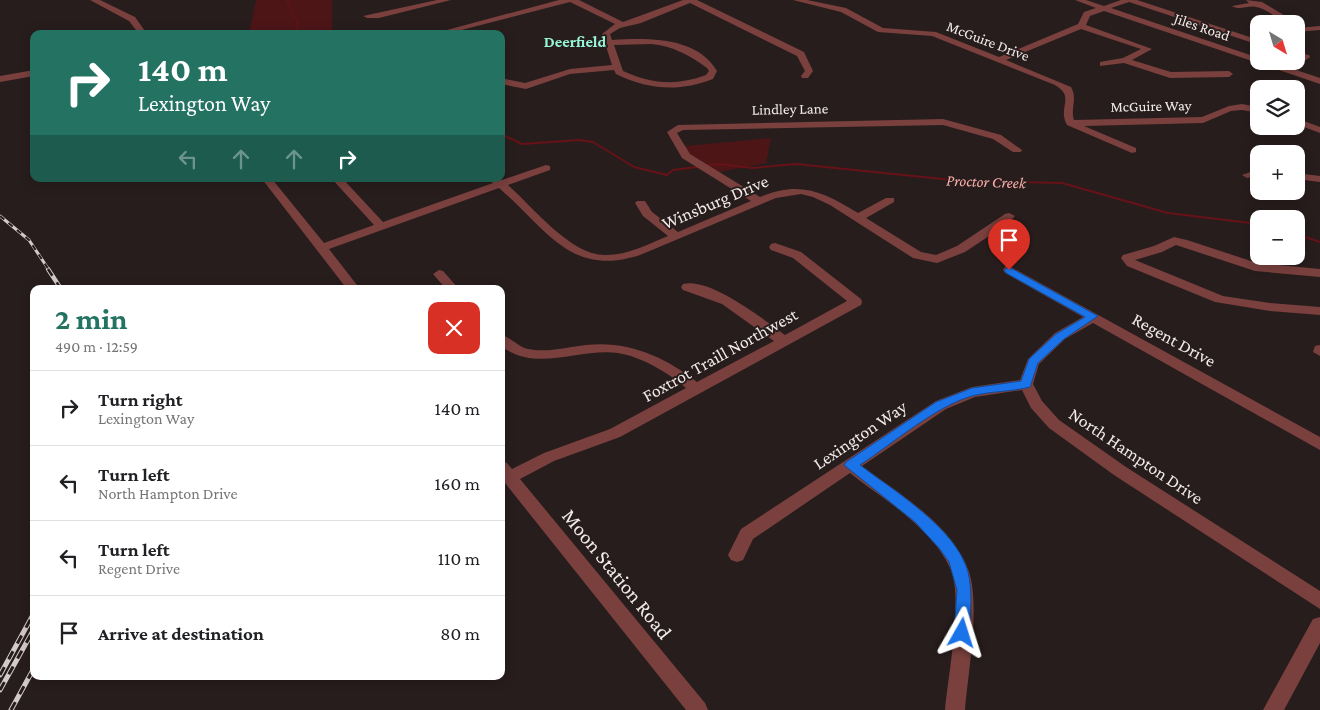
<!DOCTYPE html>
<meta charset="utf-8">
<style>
body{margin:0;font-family:"Crimson Pro",serif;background:#f6f6f6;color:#202124;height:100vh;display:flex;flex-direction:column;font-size:19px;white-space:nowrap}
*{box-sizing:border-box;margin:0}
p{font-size:16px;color:#757577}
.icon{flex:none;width:28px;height:28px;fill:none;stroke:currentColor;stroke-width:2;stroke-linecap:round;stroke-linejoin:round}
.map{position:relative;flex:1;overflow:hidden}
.panel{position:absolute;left:30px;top:285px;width:475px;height:395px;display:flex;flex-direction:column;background:#fff;border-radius:10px;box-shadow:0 2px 12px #0003}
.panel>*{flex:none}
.banner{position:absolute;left:30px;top:30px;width:475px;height:152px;border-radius:10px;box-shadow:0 2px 12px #0003;background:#237262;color:#fff;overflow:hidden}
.needle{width:32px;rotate:142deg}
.controls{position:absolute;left:1250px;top:15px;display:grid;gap:10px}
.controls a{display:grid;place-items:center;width:55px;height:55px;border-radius:10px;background:#fff;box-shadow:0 2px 12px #0003;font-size:25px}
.pin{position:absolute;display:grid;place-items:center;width:42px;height:42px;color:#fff;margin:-51px -21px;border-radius:50% 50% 50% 0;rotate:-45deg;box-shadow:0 0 5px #0007}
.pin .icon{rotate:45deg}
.me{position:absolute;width:55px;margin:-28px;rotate:6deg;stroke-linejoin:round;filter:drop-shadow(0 0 4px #0008)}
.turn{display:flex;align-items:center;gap:18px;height:105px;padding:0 25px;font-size:22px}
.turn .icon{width:65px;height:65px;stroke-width:2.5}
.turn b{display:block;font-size:35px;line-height:42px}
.lanes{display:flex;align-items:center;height:48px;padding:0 25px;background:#0003;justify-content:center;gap:25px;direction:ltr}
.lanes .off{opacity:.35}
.round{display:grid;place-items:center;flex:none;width:52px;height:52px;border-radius:10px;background:#f6f6f6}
.summary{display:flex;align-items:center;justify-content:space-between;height:85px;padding:0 25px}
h1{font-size:30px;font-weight:700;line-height:38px;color:#237262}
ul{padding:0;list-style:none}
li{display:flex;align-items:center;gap:15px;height:75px;padding:0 25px;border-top:1px solid #e0e0e0}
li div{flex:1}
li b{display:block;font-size:19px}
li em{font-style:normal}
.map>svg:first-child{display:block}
</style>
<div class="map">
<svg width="1320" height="710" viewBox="0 0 1320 710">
<rect width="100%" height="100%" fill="#271d1c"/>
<!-- green -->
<path fill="#4e1517" d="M256,0H332V34H249Z
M771,138L766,163L719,172L690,154L684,146Z"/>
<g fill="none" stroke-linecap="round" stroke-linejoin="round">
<!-- stream-far1 -->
<path stroke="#671218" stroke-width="1" d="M287,0L292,14L298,21L295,34"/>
<!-- stream -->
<path stroke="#671218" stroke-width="2" d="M501,134L522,144L579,140L593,142L634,167L667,175L673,170L697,167
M708,165L720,164L752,168L796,164L962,181L1062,183L1168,213L1259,224
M1296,234L1320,242"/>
<!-- minor -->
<path fill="#79403e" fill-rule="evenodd" d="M90,0H100L135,17L147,34H139L129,21Z
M437,0H451L379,18H367L363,16Z
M559,0H579L623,22L683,0H697L804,52L813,71L808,78H802L801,76L805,71L797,56L690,3L641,23L620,28L610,34L612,40C647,38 696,36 717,71L713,79C679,92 649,90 616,74L614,70L570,74L526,89L501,84V78L525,83L570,69L612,65L602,34L615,24L570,2L446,34H432ZM651,44C673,46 689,55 707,68L709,71L706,75C677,86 651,84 623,71L614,45Z
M793,0H807L846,8L883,28L936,32L999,57L1078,24L1084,12L1096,8L1075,0H1086L1104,6L1121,0H1137L1259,40V45L1129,2L1111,8L1259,58V61H1269L1320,78V84L1104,11L1090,16L1086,25L1152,49L1132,60L1171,72L1229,71L1233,74L1229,77L1170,78L1124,63L1100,66V62L1123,58L1141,49L1081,29L1006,60L1071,87C1078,99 1070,108 1074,120L1202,117L1229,106L1242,104L1259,107V113L1242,110L1231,111L1203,123L1084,126L1136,148V152L1132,153L1067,125C1057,106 1076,98 1055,85L932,36L878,32L841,12Z
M1246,0L1262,2L1299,24L1296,26V24C1280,24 1270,9 1256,7C1248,5 1239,11 1232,6L1249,3Z
M1320,26V30L1296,32V28Z
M1296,52L1309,55L1310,57L1306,60L1296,57Z
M34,70V76L0,82V76Z
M1296,118L1320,127V133L1296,124Z
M943,119L1001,135L1022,150L1021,152H1013L993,139L943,125L683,130L677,133L690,154L760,197C800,180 824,192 858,213L886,198H894V202L866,218L921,252L936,255L957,246L1005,214L1009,213L1015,216L1007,224L965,252L937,263L913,258L830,205L813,197L801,194L776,198L640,255C570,278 546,228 499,188L329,249L360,289H347L262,179H272L324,243L374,225L332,179H343L383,222L493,183L490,179L502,180L546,165L550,166V170L508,185C533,207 571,256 606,255C628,255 649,244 668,236L643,216L635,203L637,201H645L652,212L678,232L751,201L682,158L667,132L678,125Z
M1259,169V175L1247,178L1242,175Z
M1296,173L1320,176V182L1296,179Z
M1174,237L1187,240L1257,263L1320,269V277L1255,271L1176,245L1162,252L1135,260L1223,296L1270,303L1320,307V315L1270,311L1215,302L1127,266L1121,258L1123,255L1154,246Z
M775,243L801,252L861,299L862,302L861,305L620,437L554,461L520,479L705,703L708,710H686L501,478V461L507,463L512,469L544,453L610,429L686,388C667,372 642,357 618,353C578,348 536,373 501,346V335C511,337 518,347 528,349C547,353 568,347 586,345C627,340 666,357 697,382L774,341L722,304L683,290L681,287L683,284C710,277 763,319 785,335L847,301L793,258L771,250L769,247L771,244Z
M1009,266L1320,437V450L1093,323L1065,339L1039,364L1033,384L1042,401L1059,420L1126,467L1320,591V609L1114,475L1049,428L1031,408L1022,390L975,397L946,409L862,466C899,494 950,523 968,569C981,603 968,672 965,710H945C948,675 963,600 951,570C933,528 884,500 850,473L753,539L743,560L737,562L731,560L728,555L741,529L936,401L972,387L1020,380L1028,359L1055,333L1083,317L1005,273L1003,270L1005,267Z
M439,270L443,271L459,289H446L433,274Z
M1320,345V356L1313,352L1315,346Z
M1320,617V643L1284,710H1263L1313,619Z"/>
<defs>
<path id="rail-far2" d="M0,216L29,240L49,270"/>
<path id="rail-far1" d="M48,269L61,289"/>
<path id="rail" d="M0,675L34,613
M0,690L34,629
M11,710L34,668"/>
</defs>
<!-- rail-far2 casing -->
<use href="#rail-far2" stroke="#d3cbca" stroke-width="3"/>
<!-- rail-far1 casing -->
<use href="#rail-far1" stroke="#d3cbca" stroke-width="4.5"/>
<!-- rail casing -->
<use href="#rail" stroke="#d3cbca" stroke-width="5"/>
<!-- rail-far2 -->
<use href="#rail-far2" stroke="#271d1c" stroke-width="2" stroke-dasharray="5.5" stroke-linecap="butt"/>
<!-- rail-far1 -->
<use href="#rail-far1" stroke="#271d1c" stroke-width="2.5" stroke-dasharray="8" stroke-linecap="butt"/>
<!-- rail -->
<use href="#rail" stroke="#271d1c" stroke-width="3" stroke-dasharray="9" stroke-linecap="butt"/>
</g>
<!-- route -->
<path fill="#1a73e8" stroke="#114b97" d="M1009,267L1098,316L1064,339L1038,363L1030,387C1011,392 991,391 972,396C936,406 892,444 860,465C894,491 956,528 968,572C973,592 970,613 970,633L967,638L962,640L956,638L954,633L957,590L949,562L939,548L915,522L844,465L846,462L936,402L972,388L1021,381L1029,359L1056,334L1085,317L1006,273L1004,270Z"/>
<g text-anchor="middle" stroke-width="4" stroke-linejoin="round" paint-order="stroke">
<!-- far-street labels -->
<g font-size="15" fill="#f1eae9" stroke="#271d1c">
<text transform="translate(1202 27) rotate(19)" y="5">Jiles Road</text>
<text transform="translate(988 41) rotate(21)" y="5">McGuire Drive</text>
<text transform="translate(1151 106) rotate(-1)" y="5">McGuire Way</text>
<text transform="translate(790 109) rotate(-1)" y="5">Lindley Lane</text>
</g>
<!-- far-neighbourhood labels -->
<g font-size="16" font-weight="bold" fill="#97f6d9" stroke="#271d1c">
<text x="575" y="47">Deerfield</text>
</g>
<!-- far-water labels -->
<g font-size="16" font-style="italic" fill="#faafab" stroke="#271d1c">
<text transform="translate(986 181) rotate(2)" y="6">Proctor Creek</text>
</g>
<!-- street labels -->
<g font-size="18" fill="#f1eae9" stroke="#271d1c">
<text transform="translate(715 202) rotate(-23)" y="6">Winsburg Drive</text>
<text transform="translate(1174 340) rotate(29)" y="6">Regent Drive</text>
<text transform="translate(720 355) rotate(-29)" y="6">Foxtrot Traill Northwest</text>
<text transform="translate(860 435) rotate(-34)" y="6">Lexington Way</text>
<text transform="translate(1136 456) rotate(34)" y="6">North Hampton Drive</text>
</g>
<!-- near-street labels -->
<g font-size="21" fill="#f1eae9" stroke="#271d1c">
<text transform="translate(617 574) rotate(51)" y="7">Moon Station Road</text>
</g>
</g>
</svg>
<div class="controls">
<a><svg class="needle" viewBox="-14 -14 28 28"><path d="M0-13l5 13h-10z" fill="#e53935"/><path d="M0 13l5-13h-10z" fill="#757577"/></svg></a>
<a><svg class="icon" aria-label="layers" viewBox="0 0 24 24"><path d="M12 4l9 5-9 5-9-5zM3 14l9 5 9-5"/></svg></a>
<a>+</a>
<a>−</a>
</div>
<div class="pin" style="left:1009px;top:270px;background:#d93025"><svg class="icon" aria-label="arrive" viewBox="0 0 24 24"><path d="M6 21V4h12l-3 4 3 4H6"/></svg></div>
<svg class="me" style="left:962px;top:633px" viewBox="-20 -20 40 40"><path d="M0-17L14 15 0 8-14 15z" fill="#1a73e8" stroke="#fff" stroke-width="4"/></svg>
<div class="banner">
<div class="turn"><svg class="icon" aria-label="right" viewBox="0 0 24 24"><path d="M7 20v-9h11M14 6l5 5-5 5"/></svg><div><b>140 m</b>Lexington Way</div></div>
<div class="lanes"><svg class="icon off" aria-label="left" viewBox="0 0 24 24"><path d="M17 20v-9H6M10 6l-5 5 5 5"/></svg><svg class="icon off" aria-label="ahead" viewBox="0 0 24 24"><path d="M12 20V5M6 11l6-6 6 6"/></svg><svg class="icon off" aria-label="ahead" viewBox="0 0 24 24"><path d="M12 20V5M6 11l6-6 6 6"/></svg><svg class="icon" aria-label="right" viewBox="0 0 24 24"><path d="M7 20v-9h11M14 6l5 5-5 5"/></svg></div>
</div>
<section class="panel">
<div class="summary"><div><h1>2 min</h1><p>490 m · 12:59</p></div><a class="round" style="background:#d93025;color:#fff"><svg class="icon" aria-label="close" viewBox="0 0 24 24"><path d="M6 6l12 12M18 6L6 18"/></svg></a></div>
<ul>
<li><svg class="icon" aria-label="right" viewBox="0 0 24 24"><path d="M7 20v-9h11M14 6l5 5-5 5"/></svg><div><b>Turn right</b><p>Lexington Way</p></div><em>140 m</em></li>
<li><svg class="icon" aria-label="left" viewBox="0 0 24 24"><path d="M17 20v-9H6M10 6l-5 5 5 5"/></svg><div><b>Turn left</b><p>North Hampton Drive</p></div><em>160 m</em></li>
<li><svg class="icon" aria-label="left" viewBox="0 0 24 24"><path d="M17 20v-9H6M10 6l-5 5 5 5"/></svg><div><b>Turn left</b><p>Regent Drive</p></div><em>110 m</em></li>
<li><svg class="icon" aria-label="arrive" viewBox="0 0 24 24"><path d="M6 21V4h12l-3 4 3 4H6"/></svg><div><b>Arrive at destination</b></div><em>80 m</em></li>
</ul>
</section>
</div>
